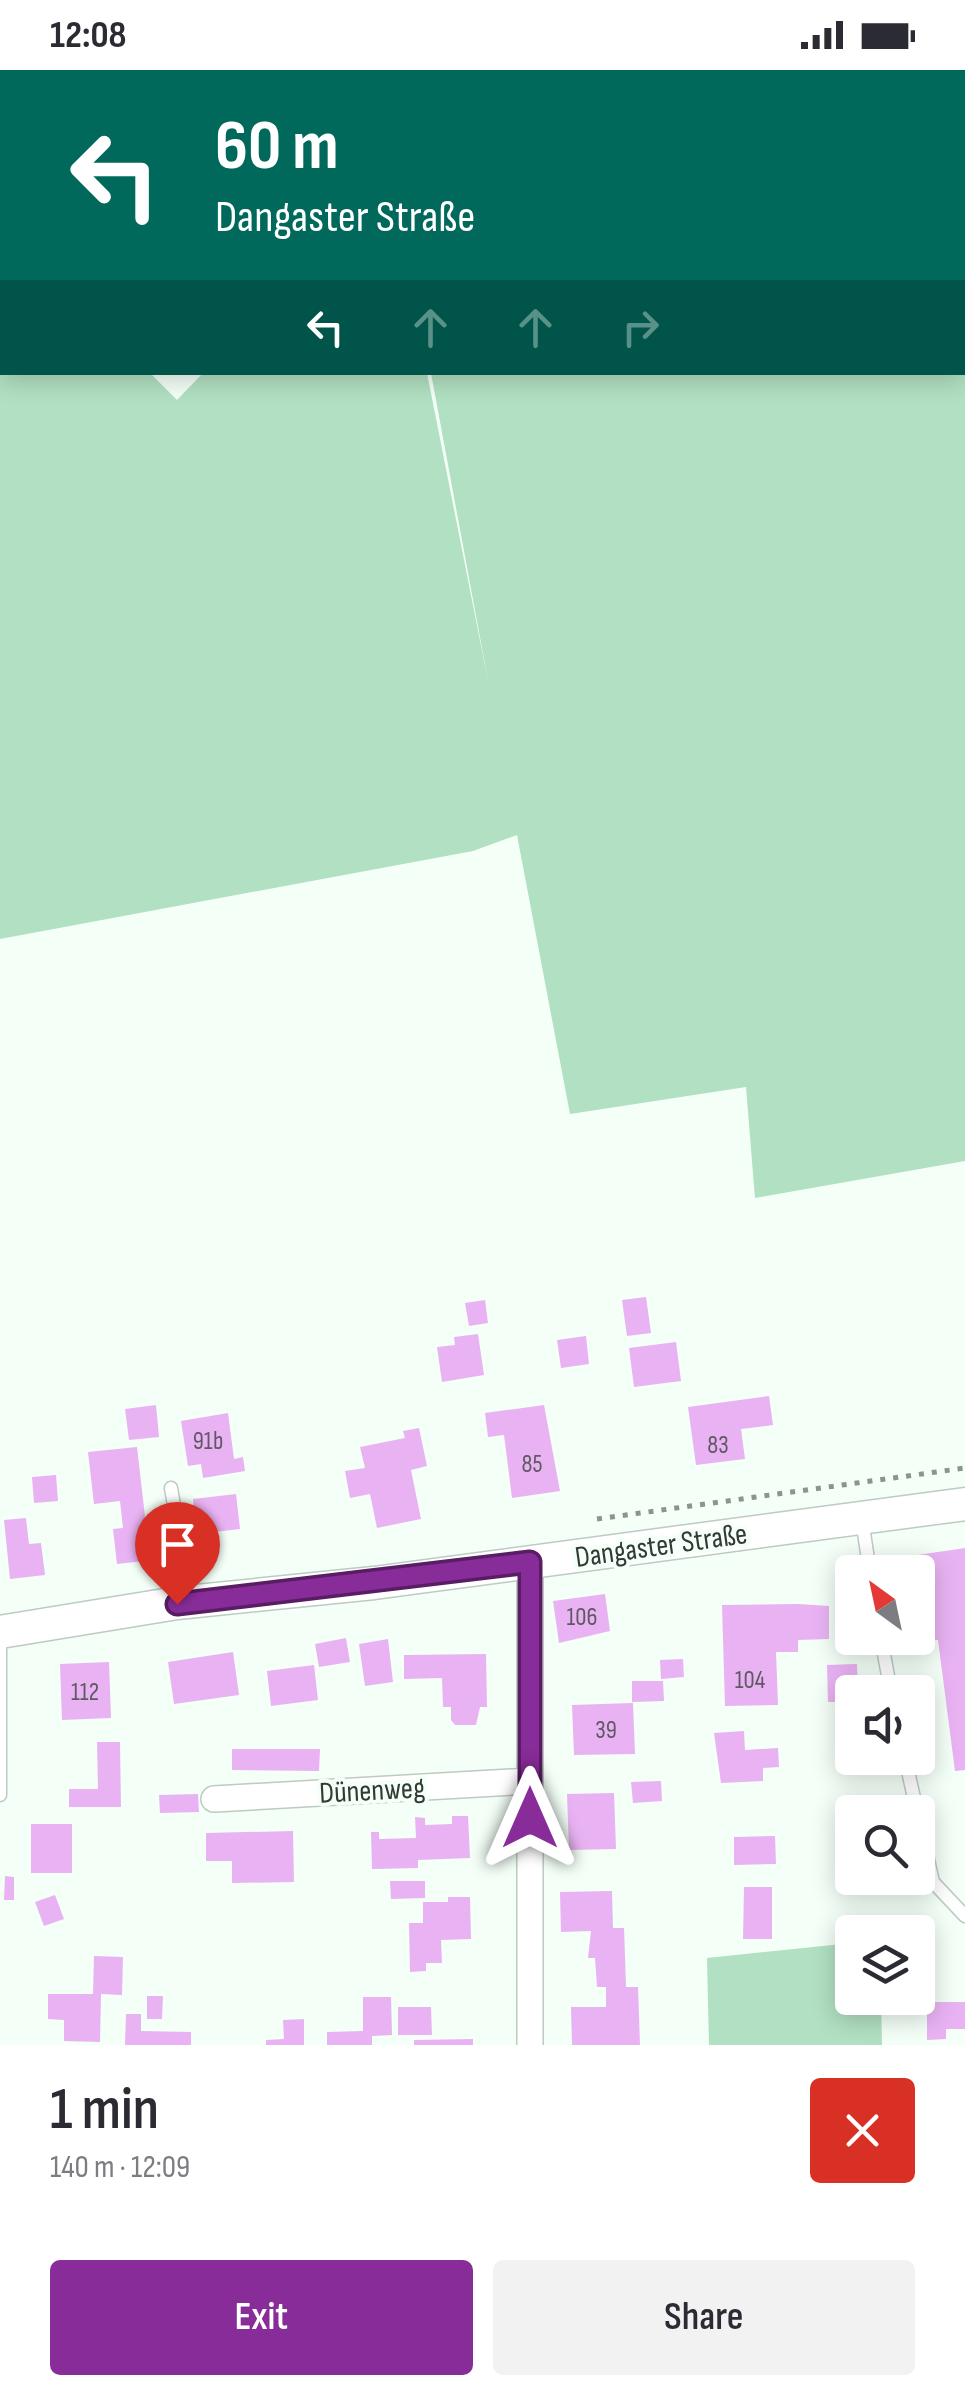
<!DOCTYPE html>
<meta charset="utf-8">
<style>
body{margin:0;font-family:"Sofia Sans Condensed",sans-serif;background:#f2f2f3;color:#2b2b33;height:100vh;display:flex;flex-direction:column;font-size:38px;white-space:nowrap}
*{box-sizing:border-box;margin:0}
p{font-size:32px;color:#7c7c81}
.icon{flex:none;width:55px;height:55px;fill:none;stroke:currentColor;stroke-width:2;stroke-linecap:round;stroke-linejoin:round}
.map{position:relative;height:1975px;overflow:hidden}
.side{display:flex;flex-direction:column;background:#fff;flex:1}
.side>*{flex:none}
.guide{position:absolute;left:0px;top:0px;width:965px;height:305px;box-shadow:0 5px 25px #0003;background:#00695c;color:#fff;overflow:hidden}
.needle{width:65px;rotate:327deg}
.fabs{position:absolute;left:835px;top:1485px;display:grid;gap:20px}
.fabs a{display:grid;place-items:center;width:100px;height:100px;border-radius:10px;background:#fff;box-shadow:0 5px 25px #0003;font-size:50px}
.pin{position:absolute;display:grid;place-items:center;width:85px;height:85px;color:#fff;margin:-102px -42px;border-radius:50% 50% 50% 0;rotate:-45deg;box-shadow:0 0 10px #0007}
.pin .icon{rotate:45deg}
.me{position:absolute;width:110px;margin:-55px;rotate:0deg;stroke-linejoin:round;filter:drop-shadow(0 0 8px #0008)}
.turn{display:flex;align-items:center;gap:35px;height:210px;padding:0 50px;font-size:45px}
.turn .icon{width:130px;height:130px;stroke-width:2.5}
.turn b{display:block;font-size:70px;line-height:85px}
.lanes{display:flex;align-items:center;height:95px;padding:0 50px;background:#0003;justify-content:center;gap:50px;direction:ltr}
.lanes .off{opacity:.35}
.round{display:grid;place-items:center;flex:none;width:105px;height:105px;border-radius:10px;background:#f2f2f3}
.summary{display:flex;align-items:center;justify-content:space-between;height:170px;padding:0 50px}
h1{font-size:60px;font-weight:600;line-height:75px}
.primary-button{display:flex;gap:20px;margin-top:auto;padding:20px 50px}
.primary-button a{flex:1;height:115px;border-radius:10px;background:#872c98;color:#fff;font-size:40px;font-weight:600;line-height:115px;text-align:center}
.primary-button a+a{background:#f2f2f3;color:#2b2b33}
.status{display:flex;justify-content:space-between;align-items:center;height:70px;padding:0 50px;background:#fff;direction:ltr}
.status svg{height:28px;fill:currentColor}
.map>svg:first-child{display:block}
</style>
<div class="status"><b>12:08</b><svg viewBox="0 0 49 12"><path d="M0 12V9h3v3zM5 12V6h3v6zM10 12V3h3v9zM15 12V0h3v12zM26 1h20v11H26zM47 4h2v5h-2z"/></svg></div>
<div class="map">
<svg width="965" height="1975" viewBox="0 0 965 1975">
<rect width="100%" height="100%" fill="#f3fff7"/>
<!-- green -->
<path fill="#b1e0c2" d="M0,0H965V1091L755,1128L746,1017L570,1044L517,765L473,781L0,869V146L2,302L150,303L177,330L203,303H427L489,616L431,303L962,302V2H2V139Z
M852,1873V1928H881L882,1975H709L707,1888Z"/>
<!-- building -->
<path fill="#e9b3f3" d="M646,1227L651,1263L627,1266L622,1230Z
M485,1230L488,1253L469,1256L465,1233Z
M478,1264L484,1305L442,1312L437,1277L455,1275L454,1267Z
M586,1266L589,1294L561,1298L557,1270Z
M676,1272L681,1311L634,1317L629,1278Z
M769,1326L773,1355L741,1359L745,1389L696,1395L688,1337Z
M156,1335L159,1367L129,1370L125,1339Z
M544,1335L560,1421L512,1428L504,1365L488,1367L485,1343Z
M228,1343L234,1389L243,1387L245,1401L203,1408L201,1394L188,1396L181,1351Z
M419,1358L427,1396L411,1400L421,1449L377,1458L370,1424L350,1428L345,1401L365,1398L360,1377L405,1368L403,1361Z
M137,1377L146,1455L157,1454L161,1489L117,1494L113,1459L123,1458L120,1431L94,1434L88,1382Z
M56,1405L58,1431L34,1433L32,1407Z
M236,1424L240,1459L197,1464L193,1429Z
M26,1448L29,1474L41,1473L45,1505L10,1509L4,1450Z
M965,1478V1700L955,1701L938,1570L908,1573L907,1568H918V1502H886L884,1490Z
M605,1524L610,1561L559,1573L553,1531Z
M798,1534L829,1536V1569L798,1570V1582H776L778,1635L725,1636L722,1535Z
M346,1568L350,1592L319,1597L315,1574Z
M388,1569L393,1612L365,1616L359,1574Z
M233,1582L239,1625L174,1634L168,1592Z
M486,1584L487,1637H480L476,1655H455L451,1650V1637H443L442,1608L404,1609V1585Z
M683,1589L684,1607L661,1609L660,1590Z
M109,1592L111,1648L62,1650L60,1594Z
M857,1594L858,1622H852V1632H828L827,1595Z
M314,1595L318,1630L271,1636L267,1601Z
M632,1611H663L664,1631L632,1632Z
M633,1633L635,1684L574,1685L572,1635Z
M744,1661L745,1680L778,1678L779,1697L763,1698V1711L721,1713L714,1663Z
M97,1672H120L121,1737H69V1719H98Z
M232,1679H320L319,1701L232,1700Z
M661,1711L662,1731L633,1733L631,1712Z
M614,1723L616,1779L569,1780L567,1724Z
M198,1724L199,1742L160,1743L159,1725Z
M848,1744H852V1790H849Z
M452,1746H468L470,1788L418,1790V1798L372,1799L371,1762H379V1769L416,1768L415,1747L425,1748V1755L452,1754Z
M31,1754H72V1803H31Z
M293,1761L294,1812L232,1813V1791H206V1763Z
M775,1766L776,1794L734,1795V1767Z
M5,1806L14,1807V1830H4Z
M390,1811H425V1828L391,1829Z
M744,1817H772V1869H743Z
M612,1821L613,1858H624L626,1917H638L640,1975H572L571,1937H606V1917H597L595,1888H588L591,1861L561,1862L560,1822Z
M55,1825L64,1849L44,1856L35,1832Z
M448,1827H470L471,1869L441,1870L442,1893H426V1901L410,1902L409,1853H423V1832H448Z
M94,1886L123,1887L122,1925L101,1924L100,1972L64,1971V1950L48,1949V1924H93Z
M147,1926H163L162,1949H147Z
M363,1927H391L392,1965L372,1966V1975H327V1962L363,1961Z
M927,1932H965V1959H946V1969L927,1970Z
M398,1937H431L432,1965H398Z
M126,1944H141V1961L191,1962V1975H125Z
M304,1949V1975H266V1970L284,1969L283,1950Z
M473,1969V1975H414V1970Z"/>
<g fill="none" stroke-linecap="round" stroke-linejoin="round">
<defs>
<path id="service" d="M171,1418L188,1516L181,1527
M862,1450L870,1502
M881,1568L891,1622
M0,1576V1725
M905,1688L933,1812L965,1846"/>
<path id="minor" d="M214,1729L530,1711
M530,1975V1492"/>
<path id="tertiary" d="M0,1562L177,1533L374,1513L965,1434"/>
</defs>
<!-- service casing -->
<use href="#service" stroke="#bdcbc2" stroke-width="15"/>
<!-- minor casing -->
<use href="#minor" stroke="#bdcbc2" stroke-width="28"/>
<!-- tertiary casing -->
<use href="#tertiary" stroke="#bdcbc2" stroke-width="35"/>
<!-- path -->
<path stroke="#8c948f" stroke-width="5" stroke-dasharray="5 8" stroke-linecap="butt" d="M597,1449L965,1398"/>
<!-- service -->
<use href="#service" stroke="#fff" stroke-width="12"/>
<!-- minor -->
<use href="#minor" stroke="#fff" stroke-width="25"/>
<!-- tertiary -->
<use href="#tertiary" stroke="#fff" stroke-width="32"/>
</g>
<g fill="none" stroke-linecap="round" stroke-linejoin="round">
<defs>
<path id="route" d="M177,1534L530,1492V1748"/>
</defs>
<!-- route casing -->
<use href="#route" stroke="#581d63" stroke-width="25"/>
<!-- route -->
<use href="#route" stroke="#872c98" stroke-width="18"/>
</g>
<g text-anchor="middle" stroke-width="8" stroke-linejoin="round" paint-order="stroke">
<!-- number labels -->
<g font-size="25" fill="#605864">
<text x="208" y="1379">91b</text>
<text x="718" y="1383">83</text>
<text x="532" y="1402">85</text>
<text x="582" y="1555">106</text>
<text x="750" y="1618">104</text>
<text x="85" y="1630">112</text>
<text x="606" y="1668">39</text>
</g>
<!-- street labels -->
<g font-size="30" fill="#333935" stroke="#f3fff7">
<text transform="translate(661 1475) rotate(-8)" y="10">Dangaster Straße</text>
<text transform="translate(372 1720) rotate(-3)" y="10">Dünenweg</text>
</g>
</g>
</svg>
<div class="fabs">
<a><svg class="needle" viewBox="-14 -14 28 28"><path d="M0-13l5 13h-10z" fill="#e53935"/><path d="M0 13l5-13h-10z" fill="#7c7c81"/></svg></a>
<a><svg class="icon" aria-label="sound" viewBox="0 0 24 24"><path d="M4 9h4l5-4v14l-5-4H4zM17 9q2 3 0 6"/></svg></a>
<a><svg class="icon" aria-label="search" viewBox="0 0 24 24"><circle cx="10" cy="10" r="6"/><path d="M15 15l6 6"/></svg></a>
<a><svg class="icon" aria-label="layers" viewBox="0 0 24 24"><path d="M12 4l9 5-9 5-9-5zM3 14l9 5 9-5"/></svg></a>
</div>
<div class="pin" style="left:177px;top:1534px;background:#d93025"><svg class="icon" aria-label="arrive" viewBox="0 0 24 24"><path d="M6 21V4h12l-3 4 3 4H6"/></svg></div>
<svg class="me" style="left:530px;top:1748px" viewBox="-20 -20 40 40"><path d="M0-17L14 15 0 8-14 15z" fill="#872c98" stroke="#fff" stroke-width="4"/></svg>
<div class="guide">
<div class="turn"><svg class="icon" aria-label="left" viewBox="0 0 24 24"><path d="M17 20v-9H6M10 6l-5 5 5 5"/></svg><div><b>60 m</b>Dangaster Straße</div></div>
<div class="lanes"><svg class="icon" aria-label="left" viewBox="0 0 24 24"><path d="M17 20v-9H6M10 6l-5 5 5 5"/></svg><svg class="icon off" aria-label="ahead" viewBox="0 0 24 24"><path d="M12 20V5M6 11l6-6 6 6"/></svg><svg class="icon off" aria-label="ahead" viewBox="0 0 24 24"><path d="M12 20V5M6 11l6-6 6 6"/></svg><svg class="icon off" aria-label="right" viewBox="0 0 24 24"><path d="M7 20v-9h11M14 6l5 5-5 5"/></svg></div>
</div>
</div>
<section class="side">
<div class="summary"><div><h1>1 min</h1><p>140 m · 12:09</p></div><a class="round" style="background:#d93025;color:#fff"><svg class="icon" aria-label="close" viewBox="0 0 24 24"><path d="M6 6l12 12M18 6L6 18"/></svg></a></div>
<div class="primary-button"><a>Exit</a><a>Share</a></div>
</section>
